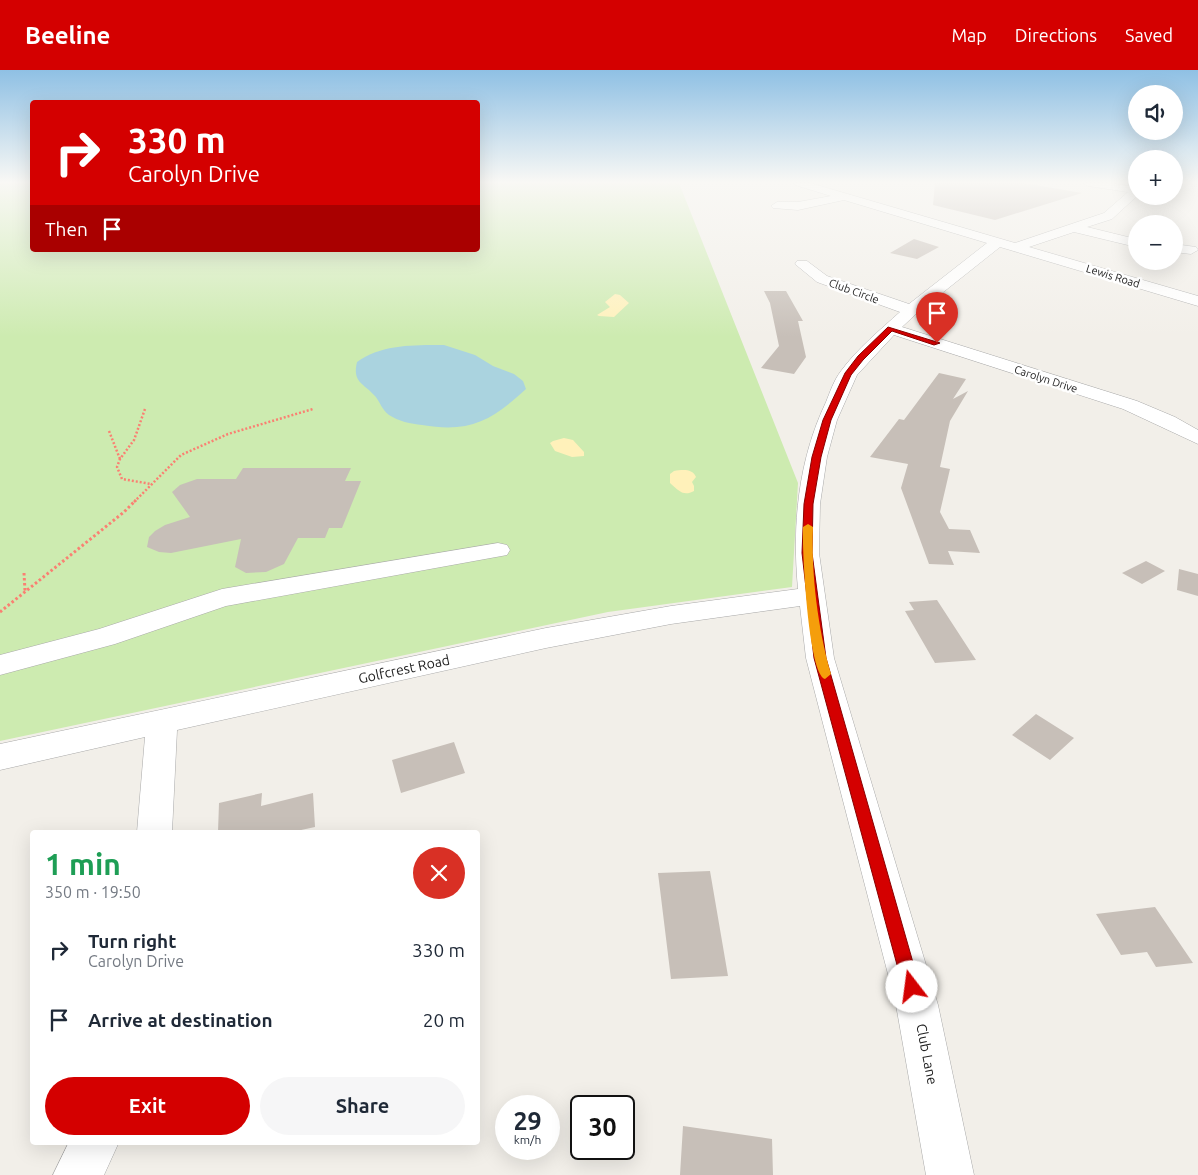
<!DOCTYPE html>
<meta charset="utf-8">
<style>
body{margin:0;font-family:Ubuntu,sans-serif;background:#f6f6f7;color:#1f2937;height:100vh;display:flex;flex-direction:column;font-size:19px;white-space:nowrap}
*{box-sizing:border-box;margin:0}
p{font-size:16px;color:#747a83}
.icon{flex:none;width:28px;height:28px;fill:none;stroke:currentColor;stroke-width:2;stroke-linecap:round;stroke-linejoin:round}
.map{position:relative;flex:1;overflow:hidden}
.side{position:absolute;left:30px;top:760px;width:450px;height:315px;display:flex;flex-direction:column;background:#fff;border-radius:5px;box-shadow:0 5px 20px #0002}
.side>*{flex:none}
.banner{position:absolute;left:30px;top:30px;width:450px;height:152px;border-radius:5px;box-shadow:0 5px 20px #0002;background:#d40000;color:#fff;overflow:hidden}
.tools{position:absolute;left:1128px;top:15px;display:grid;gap:10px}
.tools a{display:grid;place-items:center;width:55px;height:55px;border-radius:50%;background:#fff;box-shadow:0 5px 20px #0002;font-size:25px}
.speed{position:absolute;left:495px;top:1025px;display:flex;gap:10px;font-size:25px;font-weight:700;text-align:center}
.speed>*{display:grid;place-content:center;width:65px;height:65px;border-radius:50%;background:#fff;box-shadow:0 5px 20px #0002;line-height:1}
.speed small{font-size:12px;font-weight:400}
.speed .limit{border:2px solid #111;border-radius:8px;background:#fff;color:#111}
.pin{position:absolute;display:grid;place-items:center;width:42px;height:42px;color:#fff;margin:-51px -21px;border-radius:50% 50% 50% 0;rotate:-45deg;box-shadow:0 0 5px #0007}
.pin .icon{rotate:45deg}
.me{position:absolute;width:55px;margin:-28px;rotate:345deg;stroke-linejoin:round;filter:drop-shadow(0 0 4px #0008)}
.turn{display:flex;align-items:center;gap:18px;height:105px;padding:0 15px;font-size:22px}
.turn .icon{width:65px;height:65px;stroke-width:2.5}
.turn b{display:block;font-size:35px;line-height:42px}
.then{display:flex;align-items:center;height:48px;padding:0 15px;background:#0003;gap:10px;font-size:19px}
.round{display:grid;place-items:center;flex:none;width:52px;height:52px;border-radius:26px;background:#f6f6f7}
.head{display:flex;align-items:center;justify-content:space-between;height:85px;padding:0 15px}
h1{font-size:30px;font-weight:700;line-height:38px;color:#1e9e55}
.primary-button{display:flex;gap:10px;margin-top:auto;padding:10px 15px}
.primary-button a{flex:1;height:58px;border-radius:30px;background:#d40000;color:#fff;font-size:20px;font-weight:700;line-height:58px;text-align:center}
.primary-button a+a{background:#f6f6f7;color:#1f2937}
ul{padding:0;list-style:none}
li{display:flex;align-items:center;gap:15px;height:70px;padding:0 15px}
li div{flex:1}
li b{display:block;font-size:19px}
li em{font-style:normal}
header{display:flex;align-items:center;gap:30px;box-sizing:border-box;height:70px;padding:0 25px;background:#d40000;color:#fff}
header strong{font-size:24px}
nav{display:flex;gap:28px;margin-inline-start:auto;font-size:18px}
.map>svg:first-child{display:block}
</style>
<header>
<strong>Beeline</strong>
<nav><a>Map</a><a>Directions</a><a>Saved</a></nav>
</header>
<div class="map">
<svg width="1198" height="1105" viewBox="0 0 1198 1105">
<rect width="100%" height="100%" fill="#f2efe9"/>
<!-- grass -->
<path fill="#cdebb0" d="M0,113H32V180H478V113H679L798,413L792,517L608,542L0,671Z"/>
<!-- sand -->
<path fill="#fff1ba" d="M615,224L620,225L629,233L614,247L599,246L597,245L610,237L605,232Z
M564,368L573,370L584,382V386L572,387L555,381L550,373L553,371Z
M674,401C682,400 692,398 696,407L692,412L694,416V421C683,427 678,420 670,413V404Z"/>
<!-- water -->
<path fill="#aad3df" d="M444,275L475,285L493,296L514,304L523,311L526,319C491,351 470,363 422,355C411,354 398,351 389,345C382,340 380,332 375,326C364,313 352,313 357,292C381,274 416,275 444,275Z"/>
<!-- building -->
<path fill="#c7bfb8" d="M935,113H1024L1082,123L995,150L933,135Z
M914,169L939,177L917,189L890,183Z
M764,221H786L803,251H798L806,287L794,304L761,298L779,276L770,233Z
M939,303L966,309L953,329L968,321L950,351L940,397L950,399L940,442L949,459L970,460L980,483L948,481L954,495L929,494L901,418L908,394L870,387L899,349L904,350Z
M243,398H351L345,411H361L342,458H329L325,468H298L284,494L266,502L246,503L235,497L241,469L171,483L159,482L147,477L149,467L155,461L165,455L190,447L172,422L180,415L197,409H236Z
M1146,491L1165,501L1142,514L1122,503Z
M1179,499L1198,504V526L1177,520Z
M937,530L976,590L935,593L905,541L914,540L909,532Z
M1036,644L1074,668L1050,690L1012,665Z
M454,672L465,703L401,723L392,690Z
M262,723L261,736L313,723L315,757L292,762H218L219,733Z
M710,801L728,906L671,909L658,803Z
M1155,837L1193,893L1156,897L1147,882L1121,885L1096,844Z
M683,1056L772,1069L773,1105H680Z"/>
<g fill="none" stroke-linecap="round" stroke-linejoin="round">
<defs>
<path id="minor" d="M794,113H810L1015,173L1104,143L1128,122L1088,116L1083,113H1109L1136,117L1137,126L1112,149L1087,157L1136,169V177L1074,162L1029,177L1198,226V236L1000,177L917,243L902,257L1137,331L1175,347L1198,360V374L1123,339L894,265L857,305L837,350L827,387L820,434L819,483L834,588L938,935L974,1105H926L896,935L806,588L800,536L671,554L546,578L177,660L172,762H137L145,667L0,700V674L546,558L671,536L798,519C792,455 798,391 826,332C830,322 834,310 841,301C857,279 880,260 900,242L817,212L795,194L797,191H807L827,206L909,234L987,173L844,130L798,140L773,138L771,136L777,132H798L831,126L795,115Z
M1174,174L1196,177L1198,180L1191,184L1174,182Z
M498,473L507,475L510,480L507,485L226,536L115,574L0,605V585L99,559L222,519Z
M69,1072H119L104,1105H53Z"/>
</defs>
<!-- minor casing -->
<use href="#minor" stroke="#a9a9a9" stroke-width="1"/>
<!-- path-far1 -->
<path stroke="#fa8072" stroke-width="2.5" stroke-dasharray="2 2" stroke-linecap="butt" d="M145,339L134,370L120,389L117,397L122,409L151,414
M109,361L120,389
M134,432L181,385L228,364L313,339"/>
<!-- path -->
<path stroke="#fa8072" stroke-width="3" stroke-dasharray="2.5 2.5" stroke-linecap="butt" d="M24,503L25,521
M0,542L124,442L136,430"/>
<!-- minor -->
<use href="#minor" fill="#fff" fill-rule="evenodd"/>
</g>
<!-- sky -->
<linearGradient id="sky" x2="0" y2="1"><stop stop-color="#8fc0e4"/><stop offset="0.42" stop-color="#f9f8f5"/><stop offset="1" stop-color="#f9f8f5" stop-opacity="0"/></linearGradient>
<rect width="1198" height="267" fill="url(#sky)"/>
<!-- route -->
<path fill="#d40000" stroke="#8a0000" d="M888,257L940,273L934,275L892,261L863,290L851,305L831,350L821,387L813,434L812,483L826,588L920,917L918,923L912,925L906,923L903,917L814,588L802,483L804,434L812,387L823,350L845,303L858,286Z"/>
<!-- slow -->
<path fill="#f59e0b" d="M808,454L813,457C811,504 818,559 831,604L825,609C808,604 802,478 803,457Z"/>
<g text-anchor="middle" stroke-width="5" stroke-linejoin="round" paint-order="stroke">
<!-- far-street labels -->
<g font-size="11" fill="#222" stroke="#fff">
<text transform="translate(1113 206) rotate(17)" y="4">Lewis Road</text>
<text transform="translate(854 221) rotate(20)" y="4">Club Circle</text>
<text transform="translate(1046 309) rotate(18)" y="4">Carolyn Drive</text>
</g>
<!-- street labels -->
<g font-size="14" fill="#222" stroke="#fff">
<text transform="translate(404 599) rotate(-12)" y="5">Golfcrest Road</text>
<text transform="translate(927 984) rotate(79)" y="5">Club Lane</text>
</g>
</g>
</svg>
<div class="tools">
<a><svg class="icon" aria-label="sound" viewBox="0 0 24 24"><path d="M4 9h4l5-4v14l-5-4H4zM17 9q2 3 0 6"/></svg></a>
<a>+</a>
<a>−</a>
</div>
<div class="speed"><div>29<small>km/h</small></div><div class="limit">30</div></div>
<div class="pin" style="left:937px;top:273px;background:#d93025"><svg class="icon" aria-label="arrive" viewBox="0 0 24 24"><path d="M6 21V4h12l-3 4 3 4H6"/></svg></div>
<svg class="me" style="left:912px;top:917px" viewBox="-20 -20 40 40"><circle r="19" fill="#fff"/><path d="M0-13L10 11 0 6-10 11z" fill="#d40000"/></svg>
<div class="banner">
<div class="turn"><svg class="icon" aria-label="right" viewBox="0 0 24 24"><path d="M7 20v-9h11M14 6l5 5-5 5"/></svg><div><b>330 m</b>Carolyn Drive</div></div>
<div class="then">Then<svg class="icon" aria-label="arrive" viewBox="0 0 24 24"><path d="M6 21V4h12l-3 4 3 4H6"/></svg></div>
</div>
<section class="side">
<div class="head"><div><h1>1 min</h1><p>350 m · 19:50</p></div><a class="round" style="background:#d93025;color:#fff"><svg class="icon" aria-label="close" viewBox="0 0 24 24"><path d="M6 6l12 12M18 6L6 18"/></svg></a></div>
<ul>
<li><svg class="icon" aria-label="right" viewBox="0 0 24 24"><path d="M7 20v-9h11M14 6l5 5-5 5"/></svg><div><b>Turn right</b><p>Carolyn Drive</p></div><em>330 m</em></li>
<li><svg class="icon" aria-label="arrive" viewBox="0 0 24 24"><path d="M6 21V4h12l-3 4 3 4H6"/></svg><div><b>Arrive at destination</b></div><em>20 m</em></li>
</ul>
<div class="primary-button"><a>Exit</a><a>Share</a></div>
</section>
</div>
